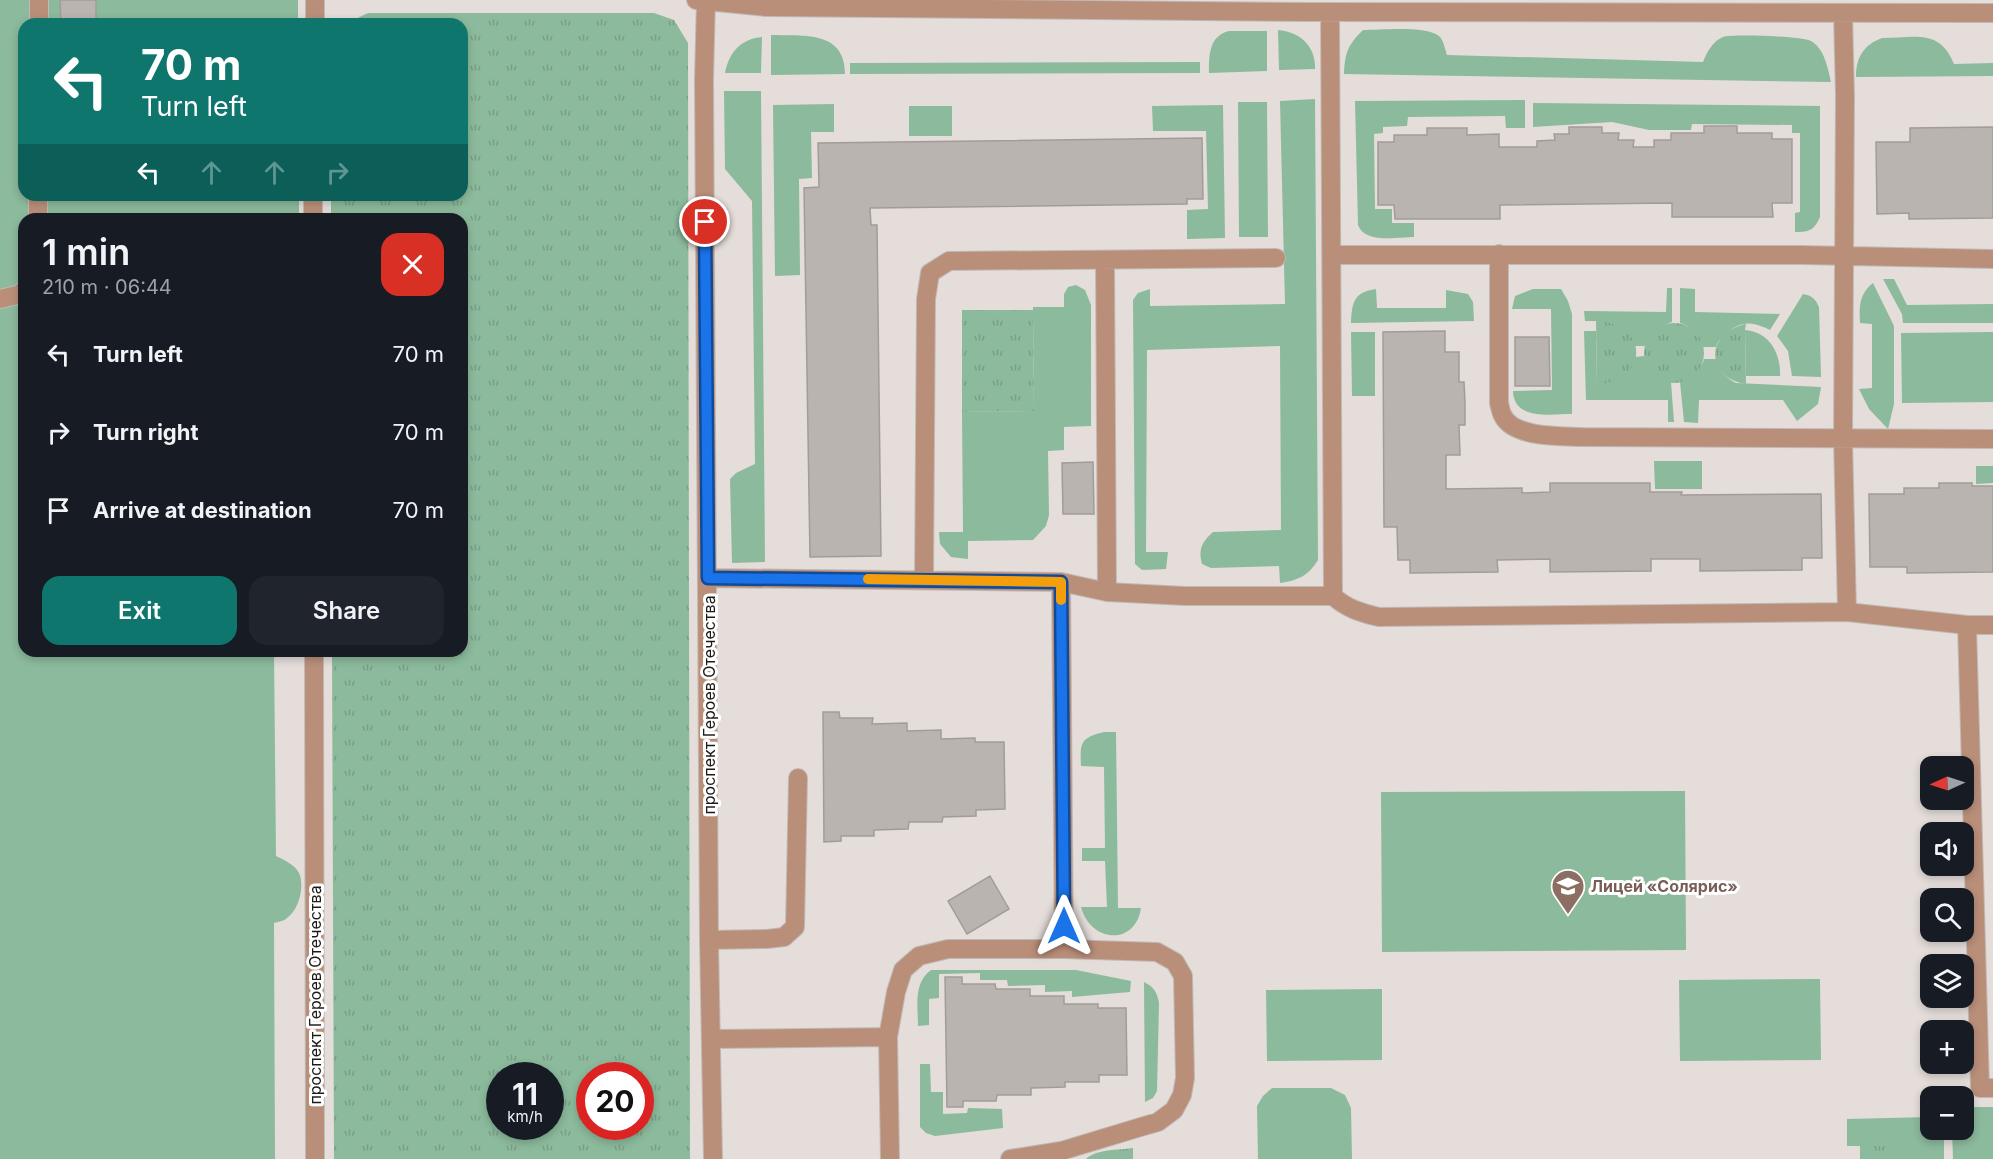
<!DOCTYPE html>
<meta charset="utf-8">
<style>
body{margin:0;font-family:Inter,sans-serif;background:#20242c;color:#f1f3f6;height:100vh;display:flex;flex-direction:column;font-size:22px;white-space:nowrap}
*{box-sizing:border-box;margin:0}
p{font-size:20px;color:#9ea1a6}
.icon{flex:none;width:33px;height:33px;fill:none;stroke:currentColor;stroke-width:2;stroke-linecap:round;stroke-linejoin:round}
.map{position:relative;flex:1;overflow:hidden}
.drawer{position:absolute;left:18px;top:213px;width:450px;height:444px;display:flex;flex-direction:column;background:#171b24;border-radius:18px;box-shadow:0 3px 9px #0003}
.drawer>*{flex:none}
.guide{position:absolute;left:18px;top:18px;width:450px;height:183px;border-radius:18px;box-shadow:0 3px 9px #0003;background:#0f766e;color:#fff;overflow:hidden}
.needle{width:39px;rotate:267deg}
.buttons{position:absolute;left:1920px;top:756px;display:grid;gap:12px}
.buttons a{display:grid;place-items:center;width:54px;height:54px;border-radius:12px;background:#171b24;box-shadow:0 3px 9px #0003;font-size:30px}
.speed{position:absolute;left:486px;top:1062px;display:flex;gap:12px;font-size:30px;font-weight:700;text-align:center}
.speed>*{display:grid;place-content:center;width:78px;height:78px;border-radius:50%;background:#171b24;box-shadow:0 3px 9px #0003;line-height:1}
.speed small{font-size:15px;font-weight:400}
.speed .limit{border:9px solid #d22;background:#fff;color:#111}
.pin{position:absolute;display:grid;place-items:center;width:51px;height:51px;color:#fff;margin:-26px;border:3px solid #fff;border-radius:50%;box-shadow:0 2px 6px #0007}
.me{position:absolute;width:66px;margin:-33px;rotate:0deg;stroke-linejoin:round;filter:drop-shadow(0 0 4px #0008)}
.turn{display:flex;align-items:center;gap:21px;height:126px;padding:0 24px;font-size:27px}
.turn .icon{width:78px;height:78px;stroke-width:2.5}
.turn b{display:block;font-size:42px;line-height:51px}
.lanes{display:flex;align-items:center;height:57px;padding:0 24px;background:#0003;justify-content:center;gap:30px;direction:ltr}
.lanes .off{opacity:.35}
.round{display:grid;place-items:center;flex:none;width:63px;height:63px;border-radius:18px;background:#20242c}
.head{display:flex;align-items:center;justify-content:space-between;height:102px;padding:0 24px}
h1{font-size:36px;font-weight:600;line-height:45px}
.primary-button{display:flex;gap:12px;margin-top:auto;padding:12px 24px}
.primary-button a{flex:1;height:69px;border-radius:18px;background:#0f766e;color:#fff;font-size:24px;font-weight:600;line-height:69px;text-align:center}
.primary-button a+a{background:#20242c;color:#f1f3f6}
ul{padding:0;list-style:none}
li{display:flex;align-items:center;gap:18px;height:78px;padding:0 24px}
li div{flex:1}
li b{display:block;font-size:22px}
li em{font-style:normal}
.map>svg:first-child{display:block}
</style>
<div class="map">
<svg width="1993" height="1159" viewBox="0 0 1993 1159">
<defs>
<pattern id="park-tufts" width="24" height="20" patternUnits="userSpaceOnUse" patternTransform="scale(1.5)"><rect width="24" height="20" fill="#8cba9c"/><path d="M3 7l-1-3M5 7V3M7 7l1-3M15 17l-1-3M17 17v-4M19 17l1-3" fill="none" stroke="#789f86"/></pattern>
</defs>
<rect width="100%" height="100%" fill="#e4ddda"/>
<!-- grass -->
<path fill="#8cba9c" d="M0,0H298V24H24V195H299V219H24V651H274L276,856C284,860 294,864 299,873C305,886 299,910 287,918C284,921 278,922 274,923L275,1159H0Z
M1278,30C1300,32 1316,46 1315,69L1279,70Z
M1363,30C1381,30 1428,25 1440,37C1444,42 1445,49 1447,55L1703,62C1707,52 1712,42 1723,37C1731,34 1802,36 1811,41C1824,48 1828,68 1831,82L1344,74C1345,52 1348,45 1363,30Z
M1229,31H1267V71L1209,73C1209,55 1209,36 1229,31Z
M771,35C803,36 845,30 845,74L771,75Z
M762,37L761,73H725C729,53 740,39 762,37Z
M1882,38C1914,38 1940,28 1954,64L1993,63V76L1856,77C1856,58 1863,45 1882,38Z
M1200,62V73L850,74V63Z
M724,91H761L765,562L732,563L730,479L736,473L755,464L752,201L725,169Z
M1315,99L1318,560C1308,576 1299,580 1280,583L1279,566L1211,568L1202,564C1198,549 1202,542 1213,532L1281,530L1280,346L1147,350L1146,552H1168L1166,569L1142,570L1135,564L1133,300L1138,293L1150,289V306L1285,304L1280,101Z
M1525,100V128H1506L1505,116L1408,117L1407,126L1383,127V133L1374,134L1375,209H1392V223H1414V237C1397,237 1365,244 1358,225L1355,101Z
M1238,102H1267L1268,237H1239Z
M1533,103L1820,106V217C1814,230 1810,232 1795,232V213L1800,212V133H1792V125L1692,124L1691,130H1649L1612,122L1533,127Z
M834,104V132H811L812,178L799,179L800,275L775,276L773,105Z
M1223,105L1225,238L1187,239V210L1208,209L1206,131H1153L1152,106Z
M909,106H952V136H909Z
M1883,279H1894L1907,305L1993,304V323H1903L1902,314Z
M1873,283L1894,326V404L1888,429L1869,409L1859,389L1872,388V324L1860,323C1859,307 1859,294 1873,283Z
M1076,285L1085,290L1091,305V426L1064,427V450L1048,451L1049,515L1046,526L1033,540L968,541V559L951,557L940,544L939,532H963L962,412L1034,411L1033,310V307H1064V294L1068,287Z
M1667,288H1672V322C1661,325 1648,334 1645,346H1634L1633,341L1596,321H1585L1584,311L1666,312Z
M1680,288L1695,289V312L1780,314L1770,330C1752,321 1740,320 1725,335C1720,339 1718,341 1716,347H1703C1702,338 1690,325 1680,323Z
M1376,289L1377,308H1446V290L1468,294L1473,302L1474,321L1351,323C1352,302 1354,292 1376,289Z
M1533,289H1561L1568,301L1572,314V414C1551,414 1514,421 1513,391L1552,390L1551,309H1512L1515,296Z
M1803,294C1812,296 1815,298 1819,307L1821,377L1792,376L1788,351L1777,336Z
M1745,330C1770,332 1781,354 1780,376H1746Z
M1584,331H1596L1597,385L1633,364L1635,357L1644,356C1648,369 1658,380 1671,382L1674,422H1668V400H1586Z
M1351,332H1375V396H1352Z
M1993,332V402L1902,403L1901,333Z
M1704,359H1716C1719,371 1726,378 1736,383L1821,387L1818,404L1797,421L1783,400H1699L1698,423L1684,422L1680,382C1689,380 1702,369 1704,359Z
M1654,461H1702V489H1655Z
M1976,466H1993V483L1976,484Z
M1104,732H1116L1118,908H1141C1135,947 1090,942 1081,907H1107L1105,861H1082V848H1105L1104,767L1081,766C1080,743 1080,738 1104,732Z
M1685,791L1686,950L1382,952L1381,792Z
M931,970H1076L1131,981L1130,992L1072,997V991L1045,992V985L1008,986L1007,980H980V973L939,974V998L929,999V1025L918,1026C918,1006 913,983 931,970Z
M1820,979L1821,1060L1680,1061L1679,980Z
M1144,982C1154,987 1157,992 1159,1003L1157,1091L1153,1098L1145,1102Z
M1382,989V1060L1267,1061L1266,990Z
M920,1064H930L931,1092H943V1114L967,1113L968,1108L1002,1109L1003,1128L935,1136L926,1133L920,1127Z
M1272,1088H1331L1345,1095L1351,1108L1352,1159H1258L1257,1106L1263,1096Z
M1968,1107H1993V1159H1953L1952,1130H1964V1117Z
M1930,1117V1130H1944V1159H1896V1146H1847V1119Z"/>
<!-- park -->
<path fill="url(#park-tufts)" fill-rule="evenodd" d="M368,13H654L674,20L688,43L690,1159H334L332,651H462V219H331V195H462V24H345ZM500,1076H550V1126H500ZM590,1076H640V1126H590Z
M962,310H1033L1034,411L962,412Z
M1596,321C1648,323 1651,379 1597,385Z
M1644 353a30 30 0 1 1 60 0a30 30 0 1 1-60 0Z
M1746,324L1745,330L1746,384C1705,378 1705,332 1746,324Z
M1860,1146H1896V1159H1860Z
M1133,1148V1159H1086C1096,1149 1119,1150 1133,1148Z"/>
<!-- building -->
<path fill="#bab4b1" stroke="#a29c99" stroke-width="1.5" d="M60,0H96V24H61Z
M1704,126H1737V133H1772V139H1792V203H1772L1773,217H1672V203L1500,205V219H1395L1394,205H1378V142H1394V135H1427V128H1467V135L1499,134V147H1537V141L1555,140L1554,134H1569V127H1602V133H1619L1618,140H1634L1633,147H1654V140H1671V133H1704Z
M1993,127V218L1909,219V213L1877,214L1876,142H1910V128Z
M1202,138L1203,199H1187V204L870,208L871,225H877L881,556L810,557L804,188L819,187L818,143Z
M1445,331V352H1459V382H1464L1465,403V425H1459L1460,455H1446V489L1522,488V493L1550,492V483H1650V492H1682L1681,495L1821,494L1822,558H1802V570L1700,571V559H1651V571L1550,572V559L1497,560L1498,572L1410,573V560H1398L1397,527H1384L1383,332Z
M1515,337H1549L1550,386H1515Z
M1093,462L1094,514H1063L1062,463Z
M1939,483H1972V486H1993V572L1907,573V567H1870L1869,494H1904V488H1939Z
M823,712H839L840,718H873L872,724L907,723V731L941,730V739L975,738V742H1004L1005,809L976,810V816L943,817L942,822H909L908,829L874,830V836H841V841L824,842Z
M990,876L1009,909L967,934L948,901Z
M945,977H962V984H995L996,989H1030V996H1064V1004H1098V1008H1126L1127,1075H1099V1082H1065V1087L1031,1088V1095H997L996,1101H963V1107H947Z"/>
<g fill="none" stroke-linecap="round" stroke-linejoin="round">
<defs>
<path id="minor" d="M315,0V24
M696,0L766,7L1308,12L1993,13
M706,0L704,79L709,940L713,1159
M1330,12L1333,596C1347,609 1362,613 1379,617L1847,612L1967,625H1993
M1843,14L1845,96L1843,439L1847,612
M39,24V0
M38,219V195
M313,219V195
M1499,254V403C1500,407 1501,413 1503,416C1514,438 1561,436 1582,437L1993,439
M1332,255H1802L1993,259
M1105,261L1107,592
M0,299L21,294L24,290
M708,578L1061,582L1107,592L1185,596H1333
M924,579L926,299L930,273L949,261L1276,258
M1061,582L1064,949
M1967,625L1980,1088H1993
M314,651L315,1159
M709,940L767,939L784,937L795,927L798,778
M711,1039L888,1037
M890,1159L888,1037L896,992L903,970L919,956L948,949H1064L1157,952L1175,962L1183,976L1185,1078L1182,1095L1174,1110L1158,1122L1144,1126L1061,1151L1010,1159"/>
</defs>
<!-- minor casing -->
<use href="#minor" stroke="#c0bab7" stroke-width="20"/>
<!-- minor -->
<use href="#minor" stroke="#ba8f7a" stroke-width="18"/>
</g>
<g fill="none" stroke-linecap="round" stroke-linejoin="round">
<defs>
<path id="route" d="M705,222L708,578L1061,582L1064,926"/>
</defs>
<!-- route casing -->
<use href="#route" stroke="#114b97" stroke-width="15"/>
<!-- route -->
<use href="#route" stroke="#1a73e8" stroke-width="10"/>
<!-- slow -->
<path stroke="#f59e0b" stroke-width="10" d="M868,579L1061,582V600"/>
</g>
<!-- icons -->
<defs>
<symbol id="school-pin" viewBox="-11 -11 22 30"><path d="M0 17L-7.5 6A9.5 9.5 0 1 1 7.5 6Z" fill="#8d6e63" stroke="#fff"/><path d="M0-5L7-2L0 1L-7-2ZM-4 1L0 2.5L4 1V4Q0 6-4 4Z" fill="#fff"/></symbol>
</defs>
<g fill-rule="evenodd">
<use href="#school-pin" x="1549" y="867" width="38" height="52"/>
</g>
<g text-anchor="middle" stroke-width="6" stroke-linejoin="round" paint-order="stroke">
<!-- street labels -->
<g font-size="16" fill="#1d1b1a" stroke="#fff">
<text transform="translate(709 705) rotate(-90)" y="6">проспект Героев Отечества</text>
<text transform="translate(315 995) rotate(-90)" y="6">проспект Героев Отечества</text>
</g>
<!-- education labels -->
<g font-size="16" font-weight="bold" fill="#785e54" stroke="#fff" text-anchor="start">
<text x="1591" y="892">Лицей «Солярис»</text>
</g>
</g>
</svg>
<div class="buttons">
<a><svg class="needle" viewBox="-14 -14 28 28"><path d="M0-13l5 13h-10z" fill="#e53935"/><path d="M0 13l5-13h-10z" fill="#9ea1a6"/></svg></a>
<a><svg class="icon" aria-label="sound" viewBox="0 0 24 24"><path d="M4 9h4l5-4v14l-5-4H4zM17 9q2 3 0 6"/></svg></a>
<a><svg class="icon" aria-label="search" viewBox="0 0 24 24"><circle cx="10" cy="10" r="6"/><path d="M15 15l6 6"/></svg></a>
<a><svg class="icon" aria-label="layers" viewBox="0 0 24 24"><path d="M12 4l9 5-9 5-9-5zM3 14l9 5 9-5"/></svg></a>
<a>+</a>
<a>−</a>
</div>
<div class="speed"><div>11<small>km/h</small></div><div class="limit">20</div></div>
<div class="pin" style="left:705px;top:222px;background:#d93025"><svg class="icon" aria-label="arrive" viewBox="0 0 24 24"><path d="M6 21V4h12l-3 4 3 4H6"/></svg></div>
<svg class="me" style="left:1064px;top:926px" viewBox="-20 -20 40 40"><path d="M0-17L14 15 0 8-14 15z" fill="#1a73e8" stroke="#fff" stroke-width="4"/></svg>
<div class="guide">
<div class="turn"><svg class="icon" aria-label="left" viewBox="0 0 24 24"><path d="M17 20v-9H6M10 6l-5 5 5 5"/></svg><div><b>70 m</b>Turn left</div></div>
<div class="lanes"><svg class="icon" aria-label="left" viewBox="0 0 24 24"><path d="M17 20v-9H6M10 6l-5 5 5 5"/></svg><svg class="icon off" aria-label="ahead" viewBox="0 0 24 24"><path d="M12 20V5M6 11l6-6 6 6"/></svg><svg class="icon off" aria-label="ahead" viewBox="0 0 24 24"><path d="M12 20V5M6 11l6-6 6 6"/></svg><svg class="icon off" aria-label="right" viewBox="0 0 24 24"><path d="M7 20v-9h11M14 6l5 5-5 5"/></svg></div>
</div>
<section class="drawer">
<div class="head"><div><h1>1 min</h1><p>210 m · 06:44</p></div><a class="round" style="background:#d93025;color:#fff"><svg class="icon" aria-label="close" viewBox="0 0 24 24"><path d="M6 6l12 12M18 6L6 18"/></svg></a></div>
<ul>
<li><svg class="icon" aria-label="left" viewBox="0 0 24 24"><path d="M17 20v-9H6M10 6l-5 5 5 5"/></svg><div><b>Turn left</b></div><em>70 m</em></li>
<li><svg class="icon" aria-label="right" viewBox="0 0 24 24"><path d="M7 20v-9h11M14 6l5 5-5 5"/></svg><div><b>Turn right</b></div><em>70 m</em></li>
<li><svg class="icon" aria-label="arrive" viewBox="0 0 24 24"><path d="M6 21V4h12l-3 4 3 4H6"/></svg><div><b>Arrive at destination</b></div><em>70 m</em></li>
</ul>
<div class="primary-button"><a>Exit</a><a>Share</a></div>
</section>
</div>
